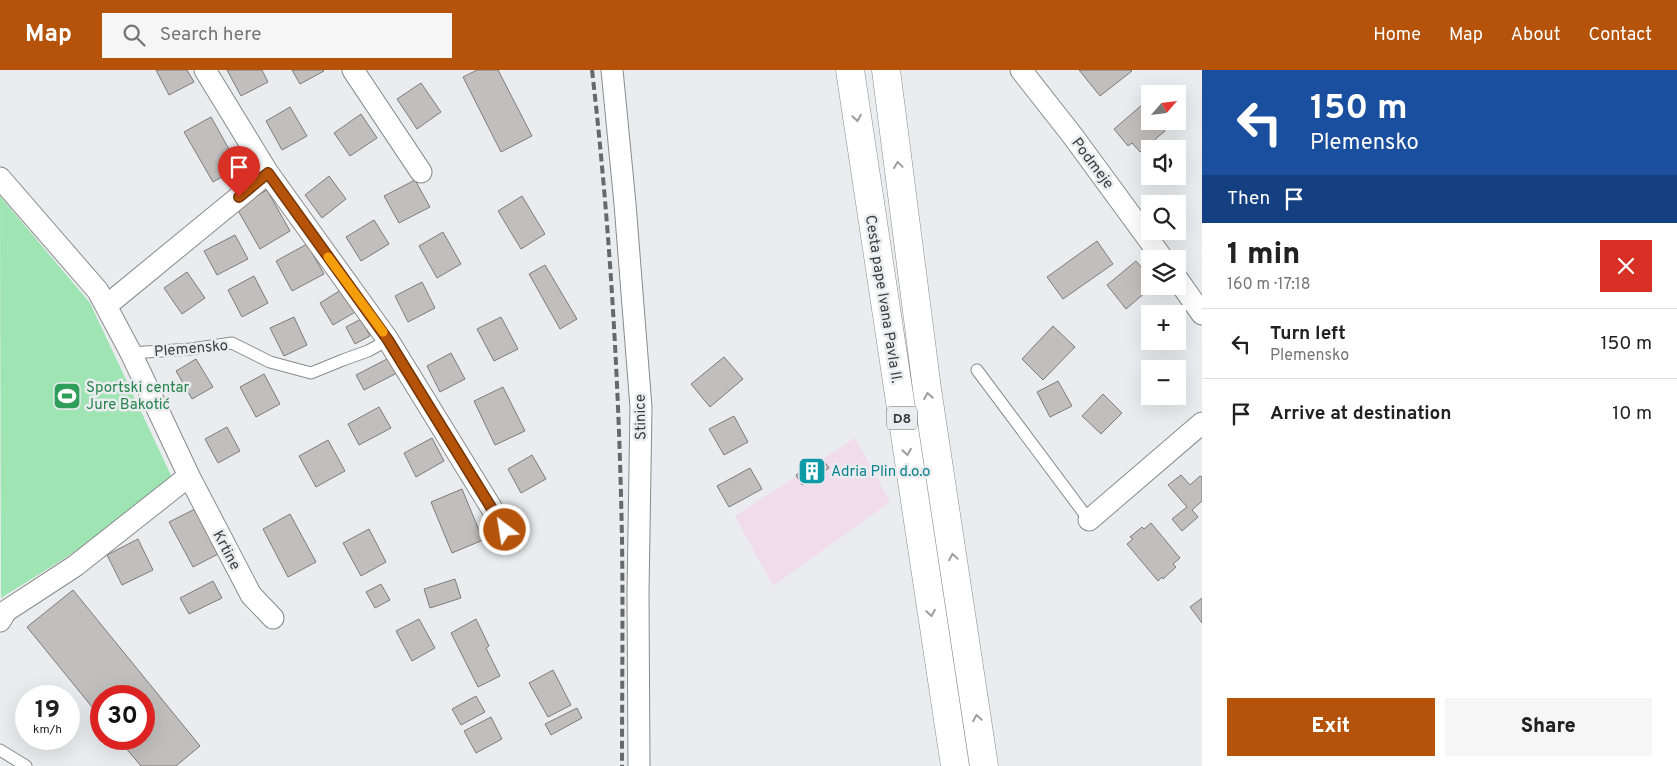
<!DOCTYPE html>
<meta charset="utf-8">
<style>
body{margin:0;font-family:Overpass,sans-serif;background:#f6f6f6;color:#222;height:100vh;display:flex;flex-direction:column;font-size:19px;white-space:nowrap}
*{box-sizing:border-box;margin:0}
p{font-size:16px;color:#767676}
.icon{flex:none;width:28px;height:28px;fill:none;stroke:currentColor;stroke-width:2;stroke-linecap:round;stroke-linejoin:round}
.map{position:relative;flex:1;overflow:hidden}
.drawer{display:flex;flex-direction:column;background:#fff;width:475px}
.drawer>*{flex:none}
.top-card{background:#1a4fa0;color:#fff;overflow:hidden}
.needle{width:32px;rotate:62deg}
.fabs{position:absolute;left:1141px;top:15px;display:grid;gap:10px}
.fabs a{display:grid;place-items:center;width:45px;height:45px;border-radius:0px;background:#fff;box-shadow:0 5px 20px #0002;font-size:25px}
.speed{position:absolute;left:15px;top:615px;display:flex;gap:10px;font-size:25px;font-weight:700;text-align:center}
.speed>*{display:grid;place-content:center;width:65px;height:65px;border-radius:50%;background:#fff;box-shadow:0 5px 20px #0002;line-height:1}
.speed small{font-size:12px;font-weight:400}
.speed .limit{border:8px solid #d22;background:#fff;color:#111}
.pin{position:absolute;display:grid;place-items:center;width:42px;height:42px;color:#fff;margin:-51px -21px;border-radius:50% 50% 50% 0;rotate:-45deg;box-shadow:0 0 5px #0007}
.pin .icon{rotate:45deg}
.me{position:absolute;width:55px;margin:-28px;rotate:329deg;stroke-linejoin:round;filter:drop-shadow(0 0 4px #0008)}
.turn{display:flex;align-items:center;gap:18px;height:105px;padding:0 25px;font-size:22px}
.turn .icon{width:65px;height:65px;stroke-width:2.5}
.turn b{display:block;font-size:35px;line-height:42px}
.then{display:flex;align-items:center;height:48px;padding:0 25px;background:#0003;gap:10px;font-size:19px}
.round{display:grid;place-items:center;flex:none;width:52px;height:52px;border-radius:0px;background:#f6f6f6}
.summary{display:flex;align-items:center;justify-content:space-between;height:85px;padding:0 25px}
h1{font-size:30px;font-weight:800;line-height:38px}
.button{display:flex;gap:10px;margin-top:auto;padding:10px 25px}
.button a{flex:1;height:58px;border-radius:0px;background:#b45309;color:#fff;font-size:20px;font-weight:800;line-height:58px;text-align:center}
.button a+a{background:#f6f6f6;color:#222}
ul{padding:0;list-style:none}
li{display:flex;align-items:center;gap:15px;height:70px;padding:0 25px;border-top:1px solid #e0e0e0}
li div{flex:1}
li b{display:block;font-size:19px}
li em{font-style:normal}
header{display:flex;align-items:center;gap:30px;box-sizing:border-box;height:70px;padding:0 25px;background:#b45309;color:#fff}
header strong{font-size:24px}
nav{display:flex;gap:28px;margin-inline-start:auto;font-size:18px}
.search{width:350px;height:45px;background:#f6f6f6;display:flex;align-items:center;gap:12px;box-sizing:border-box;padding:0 18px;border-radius:0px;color:#767676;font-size:19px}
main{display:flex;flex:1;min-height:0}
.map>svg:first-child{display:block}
</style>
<header>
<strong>Map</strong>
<div class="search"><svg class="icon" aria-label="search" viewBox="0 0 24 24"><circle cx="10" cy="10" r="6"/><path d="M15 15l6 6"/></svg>Search here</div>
<nav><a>Home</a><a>Map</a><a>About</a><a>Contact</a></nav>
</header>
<main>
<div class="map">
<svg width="1202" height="696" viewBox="0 0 1202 696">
<rect width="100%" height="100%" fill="#ebecef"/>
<!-- industrial -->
<path fill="#f0dcea" d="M855,368L890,432L773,516L735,446Z"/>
<!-- green -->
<path fill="#9fe5b3" d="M0,126L90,233L177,418L1,528Z"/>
<!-- building -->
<path fill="#c1bfbd" stroke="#7e7c7a" d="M156,0H187L194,12L169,25Z
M227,0H262L268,12L241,26Z
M292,0H323L324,1L300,14Z
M477,0H498L532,66L501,82L463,7Z
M1079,0H1131L1132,1L1100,26Z
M421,13L441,42L417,59L397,29Z
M1142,35L1150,44V51H1156L1165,61L1140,82L1132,73L1128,76L1114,59Z
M290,37L307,66L282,80L266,51Z
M361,44L377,68L350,86L334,63Z
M211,47L239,97L213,112L184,62Z
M329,106L346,129L322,148L305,125Z
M415,110L430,137L399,153L384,126Z
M267,120L290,161L260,179L236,137Z
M522,126L545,164L521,179L498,141Z
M374,150L389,174L361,191L346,167Z
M443,162L461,194L437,208L419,176Z
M235,165L248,189L217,205L204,181Z
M1097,171L1113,194L1063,229L1047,207Z
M307,174L324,204L292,221L276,191Z
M1136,191L1150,208V216H1153L1126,239L1107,215Z
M545,195L577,249L560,259L529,204Z
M187,202L205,228L182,244L164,218Z
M254,206L268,233L242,247L228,220Z
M422,212L435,238L408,252L395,226Z
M344,218L357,241L333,255L320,233Z
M294,247L307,275L284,286L270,258Z
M501,247L518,279L494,291L477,259Z
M361,249L370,266L355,274L346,257Z
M1053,256L1075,277L1043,310L1022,289Z
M451,283L465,309L440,322L427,296Z
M724,287L743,309L710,337L691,314Z
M389,288L397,303L364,320L356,305Z
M196,289L213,317L192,329L176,301Z
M264,304L280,334L256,347L240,317Z
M1058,311L1072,336L1050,347L1037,322Z
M503,317L525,361L495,375L474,331Z
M1103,324L1122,343L1101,364L1082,346Z
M379,337L391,358L359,375L348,354Z
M734,346L748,372L724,385L709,359Z
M227,357L240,381L218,393L205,369Z
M432,368L444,391L416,407L404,383Z
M328,370L345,401L316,417L299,386Z
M532,385L546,409L521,423L508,399Z
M822,388L829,398L802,415L796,405Z
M750,398L762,419L729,437L717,416Z
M1181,405L1190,415L1200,406L1202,407V431L1192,440L1198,447L1182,461L1172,449L1187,437L1168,415Z
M462,419L483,470L452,483L431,432Z
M201,436L224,481L193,497L169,452Z
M290,444L316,492L288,507L263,459Z
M1151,453L1180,488L1173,494L1176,497L1163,509L1162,507L1158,511L1127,474L1133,469L1130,467L1142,457L1144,459Z
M369,459L386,492L361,506L343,473Z
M138,469L153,500L122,515L107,485Z
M455,509L461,528L430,538L424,519Z
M213,511L222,528L189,544L180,528Z
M381,514L390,530L375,538L366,522Z
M73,520L200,676L176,696H141L118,669H144V626H101V648L27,557Z
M1202,528V553L1190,537Z
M419,549L435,578L412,591L396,561Z
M476,549L489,576L486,578L500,606L478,617L451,563Z
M553,600L571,635L548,647L529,613Z
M476,626L485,642L461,655L452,639Z
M577,638L582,648L551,665L545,654Z
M491,647L502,669L476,683L464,661Z"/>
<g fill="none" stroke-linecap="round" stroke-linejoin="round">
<defs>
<path id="lane" d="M131,283L191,279L232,273L270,292L311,303L343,290L368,281L388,270
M977,300L1089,450
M0,680L26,696"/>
<path id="street" d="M353,0L421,102
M612,0L625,134L641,337L638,523L639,696
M1021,0L1072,65L1163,189
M268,103L388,270L505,460
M0,108L98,221L131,283L189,406L75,496L6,541L0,551
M1178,210L1202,244
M106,236L268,103L205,0
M189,406L251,525L273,548
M1089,450L1202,353"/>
<path id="primary" d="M850,0L955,696
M886,0L927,319L984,696"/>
</defs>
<!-- lane casing -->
<use href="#lane" stroke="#8a8b8d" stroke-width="13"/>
<!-- street casing -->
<use href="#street" stroke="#8a8b8d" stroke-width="23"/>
<!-- primary casing -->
<use href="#primary" stroke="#8a8b8d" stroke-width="29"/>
<!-- lane -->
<use href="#lane" stroke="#fff" stroke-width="11"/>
<!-- street -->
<use href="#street" stroke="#fff" stroke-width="21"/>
<!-- primary -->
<use href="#primary" stroke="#fff" stroke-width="28"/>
<!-- rail -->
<path stroke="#68686a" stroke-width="4" stroke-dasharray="8 4" stroke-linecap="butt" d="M592,0C610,156 619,312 622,469C623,544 622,620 622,696"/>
</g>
<!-- one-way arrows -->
<defs><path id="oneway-chevron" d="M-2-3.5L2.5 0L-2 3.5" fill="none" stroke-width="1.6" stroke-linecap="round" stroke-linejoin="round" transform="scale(1.25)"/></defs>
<g stroke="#9e9e9e">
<use href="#oneway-chevron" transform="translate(857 48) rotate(81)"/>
<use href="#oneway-chevron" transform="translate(898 95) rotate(-98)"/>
<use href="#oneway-chevron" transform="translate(928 326) rotate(-99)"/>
<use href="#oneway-chevron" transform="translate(907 382) rotate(81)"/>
<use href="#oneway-chevron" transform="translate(953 487) rotate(-99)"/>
<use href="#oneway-chevron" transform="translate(931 543) rotate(81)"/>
<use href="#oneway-chevron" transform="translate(977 648) rotate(-99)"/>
</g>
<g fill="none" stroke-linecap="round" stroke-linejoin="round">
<defs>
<path id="route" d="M239,127L268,103L388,270L505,460"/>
</defs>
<!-- route casing -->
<use href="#route" stroke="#753606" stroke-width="12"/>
<!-- route -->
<use href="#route" stroke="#b45309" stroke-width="9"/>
<!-- slow -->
<path stroke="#f59e0b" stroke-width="9" d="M328,187L383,262"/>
</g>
<!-- icons -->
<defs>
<symbol id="stadium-square" viewBox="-11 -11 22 22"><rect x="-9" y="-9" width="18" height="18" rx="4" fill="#2e9e5b" stroke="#ebecef"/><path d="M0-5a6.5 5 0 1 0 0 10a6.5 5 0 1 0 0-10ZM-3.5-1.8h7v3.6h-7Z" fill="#fff"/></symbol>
<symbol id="building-square" viewBox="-11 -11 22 22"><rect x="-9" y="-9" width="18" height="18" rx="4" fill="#0f9aa8" stroke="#ebecef"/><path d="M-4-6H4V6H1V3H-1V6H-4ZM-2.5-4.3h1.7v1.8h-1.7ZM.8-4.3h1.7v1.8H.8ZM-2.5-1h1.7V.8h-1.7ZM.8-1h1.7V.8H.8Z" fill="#fff"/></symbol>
</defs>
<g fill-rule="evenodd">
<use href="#stadium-square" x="51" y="310" width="32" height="32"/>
<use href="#building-square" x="796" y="385" width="32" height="32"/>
</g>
<g text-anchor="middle" stroke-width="5" stroke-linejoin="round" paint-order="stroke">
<!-- shield labels -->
<rect fill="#ebecef" stroke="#707173" stroke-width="1" x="887" y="336.5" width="30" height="23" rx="4"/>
<g font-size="14" font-weight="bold" fill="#3c3c3e">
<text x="902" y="353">D8</text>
</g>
<!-- street labels -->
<g font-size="15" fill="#3c3c3e" stroke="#ebecef">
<text transform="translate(1093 93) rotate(53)" y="5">Podmeje</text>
<text transform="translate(884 229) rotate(81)" y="5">Cesta pape Ivana Pavla II.</text>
<text transform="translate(191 278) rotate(-5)" y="5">Plemensko</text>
<text transform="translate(640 347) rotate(-91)" y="5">Stinice</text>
<text transform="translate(227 480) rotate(62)" y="5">Krtine</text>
</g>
<!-- leisure labels -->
<g font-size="15" fill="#27864d" stroke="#ebecef" text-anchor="start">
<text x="86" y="322">Sportski centar<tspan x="86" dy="17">Jure Bakotić</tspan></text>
</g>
<!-- culture labels -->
<g font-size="15" fill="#0d838f" stroke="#ebecef" text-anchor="start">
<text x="831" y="406">Adria Plin d.o.o</text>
</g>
</g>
</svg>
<div class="fabs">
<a><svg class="needle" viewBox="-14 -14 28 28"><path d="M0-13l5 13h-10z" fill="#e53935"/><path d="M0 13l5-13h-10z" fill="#767676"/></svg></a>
<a><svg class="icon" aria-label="sound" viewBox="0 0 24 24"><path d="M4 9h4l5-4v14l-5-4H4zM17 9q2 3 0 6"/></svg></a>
<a><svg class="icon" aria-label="search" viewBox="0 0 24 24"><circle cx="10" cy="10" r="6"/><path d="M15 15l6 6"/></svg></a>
<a><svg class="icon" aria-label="layers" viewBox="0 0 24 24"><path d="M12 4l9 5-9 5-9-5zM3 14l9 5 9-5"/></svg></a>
<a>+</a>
<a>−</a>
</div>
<div class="speed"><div>19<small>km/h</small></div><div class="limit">30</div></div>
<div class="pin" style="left:239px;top:127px;background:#d93025"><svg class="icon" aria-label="arrive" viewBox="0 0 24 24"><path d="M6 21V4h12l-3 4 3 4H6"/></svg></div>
<svg class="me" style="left:505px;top:460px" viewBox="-20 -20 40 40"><circle r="17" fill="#b45309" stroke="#fff" stroke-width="3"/><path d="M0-11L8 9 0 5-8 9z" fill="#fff"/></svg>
</div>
<section class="drawer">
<div class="top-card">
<div class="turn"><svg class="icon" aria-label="left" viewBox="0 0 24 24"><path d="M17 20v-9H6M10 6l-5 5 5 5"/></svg><div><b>150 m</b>Plemensko</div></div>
<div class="then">Then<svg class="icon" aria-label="arrive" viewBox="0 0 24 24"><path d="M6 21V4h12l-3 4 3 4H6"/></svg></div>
</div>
<div class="summary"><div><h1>1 min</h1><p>160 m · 17:18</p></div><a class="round" style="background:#d93025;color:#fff"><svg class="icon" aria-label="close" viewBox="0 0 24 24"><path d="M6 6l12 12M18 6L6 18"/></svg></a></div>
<ul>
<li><svg class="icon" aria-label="left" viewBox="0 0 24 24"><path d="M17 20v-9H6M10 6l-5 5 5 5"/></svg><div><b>Turn left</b><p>Plemensko</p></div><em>150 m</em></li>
<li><svg class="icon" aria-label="arrive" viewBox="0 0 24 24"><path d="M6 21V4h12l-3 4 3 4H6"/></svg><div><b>Arrive at destination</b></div><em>10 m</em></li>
</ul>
<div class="button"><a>Exit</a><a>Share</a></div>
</section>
</main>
